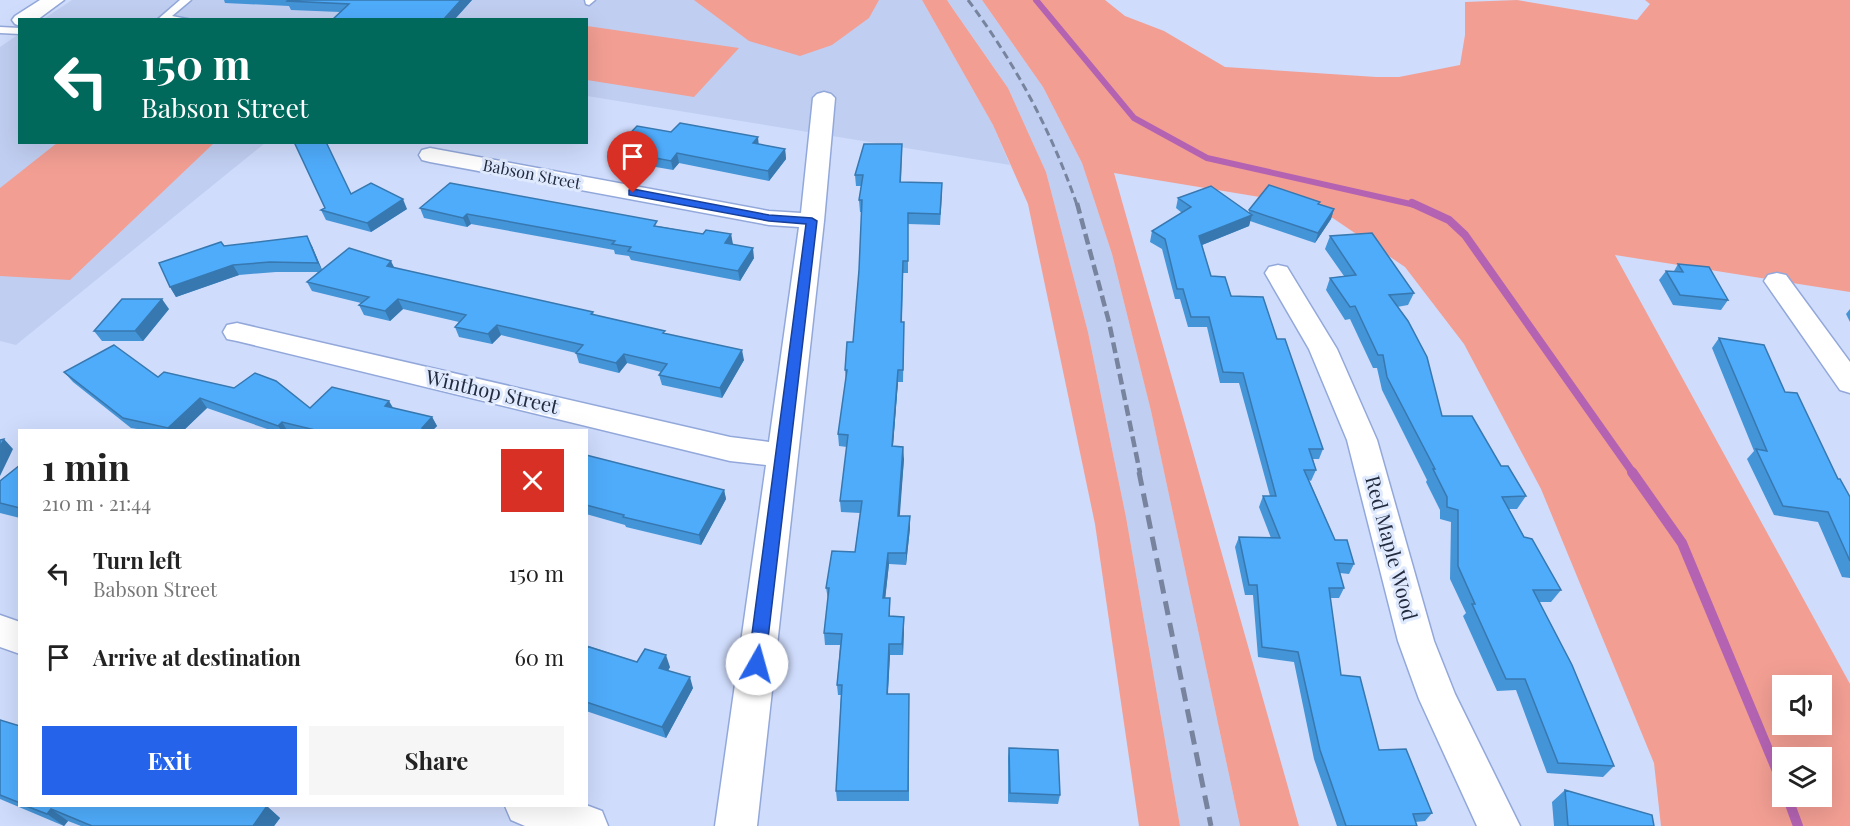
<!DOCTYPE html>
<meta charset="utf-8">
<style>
body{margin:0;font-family:"Playfair Display",serif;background:#f6f6f6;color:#222;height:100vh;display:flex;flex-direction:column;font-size:22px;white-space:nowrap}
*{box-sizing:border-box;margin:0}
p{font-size:20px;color:#767676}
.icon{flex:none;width:33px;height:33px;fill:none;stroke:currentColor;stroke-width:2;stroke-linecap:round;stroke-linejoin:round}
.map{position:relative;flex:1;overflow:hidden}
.sheet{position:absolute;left:18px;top:429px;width:570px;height:378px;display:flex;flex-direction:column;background:#fff;border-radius:0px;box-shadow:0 6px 24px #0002}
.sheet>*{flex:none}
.guide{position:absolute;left:18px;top:18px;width:570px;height:126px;border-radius:0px;box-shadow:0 6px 24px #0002;background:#00695c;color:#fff;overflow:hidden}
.tools{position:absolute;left:1772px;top:675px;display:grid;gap:12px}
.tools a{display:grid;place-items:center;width:60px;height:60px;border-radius:0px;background:#fff;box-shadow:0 6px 24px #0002;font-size:30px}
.pin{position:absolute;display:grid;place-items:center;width:51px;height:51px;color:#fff;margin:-62px -26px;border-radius:50% 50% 50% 0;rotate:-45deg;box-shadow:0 0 6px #0007}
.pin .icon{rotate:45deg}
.me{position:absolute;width:66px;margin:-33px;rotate:7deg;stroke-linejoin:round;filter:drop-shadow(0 0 4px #0008)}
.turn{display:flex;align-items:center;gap:21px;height:126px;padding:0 24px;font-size:27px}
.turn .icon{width:78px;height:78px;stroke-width:2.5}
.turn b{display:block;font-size:42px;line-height:51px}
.round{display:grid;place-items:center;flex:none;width:63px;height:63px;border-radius:0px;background:#f6f6f6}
.headline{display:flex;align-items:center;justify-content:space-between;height:102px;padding:0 24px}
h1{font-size:36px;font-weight:700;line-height:45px}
.button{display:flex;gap:12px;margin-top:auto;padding:12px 24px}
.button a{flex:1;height:69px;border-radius:0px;background:#2563eb;color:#fff;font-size:24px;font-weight:700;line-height:69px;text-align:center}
.button a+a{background:#f6f6f6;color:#222}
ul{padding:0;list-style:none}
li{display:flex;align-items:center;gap:18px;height:84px;padding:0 24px}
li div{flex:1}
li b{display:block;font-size:22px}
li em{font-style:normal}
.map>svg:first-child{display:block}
</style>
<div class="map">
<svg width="1850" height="826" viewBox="0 0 1850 826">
<rect width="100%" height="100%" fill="#cfdcfc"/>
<!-- built -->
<path fill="#c0cef1" d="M72,0H922L993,125L1010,165L587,96L586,20H42Z
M947,0H982L1043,87L1082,163L1112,254L1151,411L1240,826H1180L1126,517L1088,332L1046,172L1008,88Z
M19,34L20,142L265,143L16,345L0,341V47Z"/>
<!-- green -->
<path fill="#f29e93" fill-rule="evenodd" d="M694,0H879L869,18L832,45L800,56L749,41Z
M922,0H947L953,9L1008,88L1046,172L1088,332L1126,517L1180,826H1139L1095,524L1028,204L993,125Z
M982,0H1105L1125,16L1164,31L1225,67L1376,77H1399L1460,65L1465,35V2L1517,0L1637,20L1650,4L1645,0H1850V292L1615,255L1850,684V826H1661L1654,763L1541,489L1464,344L1405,267L1315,206L1114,173L1299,826H1240L1151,411L1112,254L1082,163L1043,87ZM1782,686H1821V724H1782ZM1782,758H1821V796H1782Z
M587,26L739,48L694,97L587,80Z
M57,143V142L214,143L70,280L0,276V188Z"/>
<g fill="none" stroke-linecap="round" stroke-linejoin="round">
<!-- stream-far2 -->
<path stroke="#b363b2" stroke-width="6" d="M1036,0L1134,118L1207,158L1415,205"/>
<!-- stream-far1 -->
<path stroke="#b363b2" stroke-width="8" d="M1412,203L1449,220L1465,235L1633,473"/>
<!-- stream -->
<path stroke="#b363b2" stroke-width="10" d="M1632,472L1682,543L1782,783
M1787,796L1798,826"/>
<defs>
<path id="lane" d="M180,0H191L172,16L192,20H157Z
M585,0H595L589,5L586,4Z
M0,27L20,28V34L0,33Z"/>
<path id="street" d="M824,92L831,94L835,98L824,221L757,826H715L766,465L730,461L237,341L227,339L223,332L227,325L237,323L730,437L769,442L799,227L769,225L430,162L422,160L419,155L422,150L430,148L769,211L801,213L813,98L817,94Z
M1278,265L1287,267L1337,349L1377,440L1434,641L1455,694L1520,826H1477L1419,699L1398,641L1347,440L1309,349L1265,273L1269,267Z
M1777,273L1786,275L1850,362V393L1840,390L1764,281L1768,275Z
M0,615L20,622V654L0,647Z
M586,805L602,811L608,826H525L511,820L505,806Z"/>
<path id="secondary" d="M40,0H64L37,20H20V26L15,24L12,20L15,16Z"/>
</defs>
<!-- lane casing -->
<use href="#lane" stroke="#93a8da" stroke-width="3"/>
<!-- street casing -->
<use href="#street" stroke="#93a8da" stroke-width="3"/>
<!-- secondary casing -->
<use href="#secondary" stroke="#93a8da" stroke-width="3"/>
<!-- lane -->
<use href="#lane" fill="#fff" fill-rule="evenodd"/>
<!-- street -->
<use href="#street" fill="#fff" fill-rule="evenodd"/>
<!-- secondary -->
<use href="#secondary" fill="#fff" fill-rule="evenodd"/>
<!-- rail-far2 -->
<path stroke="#78839d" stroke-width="3" stroke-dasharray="8 4.5" stroke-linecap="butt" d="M968,0C1015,63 1051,130 1077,205"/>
<!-- rail-far1 -->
<path stroke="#78839d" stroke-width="4.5" stroke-dasharray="11 5" stroke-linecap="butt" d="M1077,203L1109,322L1140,473"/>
<!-- rail -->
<path stroke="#78839d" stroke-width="5" stroke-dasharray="14 8" stroke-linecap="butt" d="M1139,472L1211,826"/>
</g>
<!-- wall -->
<path fill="#4494d8" d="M224,0H472L454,20H332L340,12L291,10L289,6L225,3Z
M671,132L759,144L785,149L786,159L769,181L679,163L673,170L616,160L614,150Z
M902,155L901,182L942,195L940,225L908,224V273H903L902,322H904L903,382H898L893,446L904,459L899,516H910V528L906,565L889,564L885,598L890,610V616L904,617V628L903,655H890L888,694H909V801H837L836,791L841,695H838L837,685L840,645H825L824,633L828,599L826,588L855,552L860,513L841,512L840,501L847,447L839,446L838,434L846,380L845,370L853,342L859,270L862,212H860L859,200L861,186H856L855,175Z
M351,194L407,209L371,232L326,220L321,210Z
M1178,198L1249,213V210L1320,202L1319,204L1334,209L1331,219L1315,243L1250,221L1249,226L1202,245L1211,276L1277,339L1323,449L1319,459H1313L1316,470L1311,481L1309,480L1335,540L1354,564L1349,574L1340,573L1344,588L1339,598H1330L1341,675L1379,750L1432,813L1425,821L1415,822L1417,826H1337L1314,759L1294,662L1258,657L1253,595H1245L1235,547L1239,537L1271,538L1259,507L1263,496H1270L1239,383H1220L1207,327H1188L1180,299H1175L1162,249L1150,242L1152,231L1182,213L1176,208Z
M420,208L658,226L703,234H731L732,244L754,258L740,281L631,260L629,256L615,254L614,250L471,224L467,227L424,218Z
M1330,236L1414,293L1408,305L1397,307L1442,416L1501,466L1526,496L1517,509H1509L1524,537L1561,590L1551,602H1539L1614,766L1603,777L1547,773L1516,690L1497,691L1463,616L1466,613L1450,579L1451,522L1440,519V510L1426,482L1427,480L1382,390L1377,368H1373L1350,319L1345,320L1326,290L1330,278L1344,276L1325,249Z
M224,246H312L322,270L394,268L593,312L594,315L665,334L744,360L722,398L662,385L659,375L661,372L627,363L619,373L579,363L576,353L501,335L492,344L459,337L455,327L459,322L403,309L390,321L364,315L359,305L361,303L312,291L307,282L318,272H276L239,275L176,297L170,287Z
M1678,264L1728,300L1721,310L1673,305L1659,280L1666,271H1674Z
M169,309L143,341H102L94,331Z
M1850,309V322L1846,314Z
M1719,338L1785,392L1838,479L1850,497V578L1842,577L1818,522L1774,515L1747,459L1754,451L1712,348Z
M64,372L158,377L310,408H393L432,417L437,426L433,430H270L207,408L184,430H144L131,428L73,382Z
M586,455L724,490L726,499L701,545L626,527L625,525L586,514Z
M20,465V518L0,513V481Z
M586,645L637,662L670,667L668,671L693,688L666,738L586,711Z
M0,720L20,726V806H266L280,818L274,826H81L68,821L64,826L0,799Z
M1009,748L1060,795L1058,804L1008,802V757Z
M1565,790L1654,826H1554L1552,802Z"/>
<!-- shaded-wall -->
<path fill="#3778b0" d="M461,0H472L454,20H443Z
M758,137L759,147L753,143Z
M785,149L786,159L769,181L768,171Z
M677,153L679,163L673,170L671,161Z
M403,199L407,209L371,232L367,223Z
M1334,209L1331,219L1315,243L1318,233Z
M467,214L471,224L467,227L463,218Z
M1252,215L1249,226L1197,247L1199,236Z
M731,234L733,244L726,253L725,243Z
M307,236L312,246L323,272L318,263Z
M753,248L754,258L740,281L738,271Z
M391,261L396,271L387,266Z
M233,265L239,275L176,297L170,287Z
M162,299L169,309L143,341L135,331Z
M398,299L403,309L390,321L385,311Z
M497,325L501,335L492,344L488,334Z
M742,350L744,360L722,398L720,388Z
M624,354L627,363L619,373L616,363Z
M898,370V382L892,458V446Z
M200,398L207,408L184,430H169L168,428Z
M389,401L395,411L385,406Z
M432,417L437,426L433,430H423L422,428Z
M282,422L287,430H281L278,426Z
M4,439L13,449L0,476V447Z
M903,447L904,459L899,527L898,516Z
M724,490L726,499L701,545L699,535Z
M910,516V528L906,565V553Z
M888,553L889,564L884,610L883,598Z
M904,617V628L903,655L902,644Z
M889,644L890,655L887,705V694Z
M666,655L670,667L663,679L659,668Z
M690,677L693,688L666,738L662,727Z
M267,806L280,818L274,826H252Z
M51,809L68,821L64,826L47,814Z"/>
<!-- building -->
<path fill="#4facfb" stroke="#3778b0" stroke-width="1.5" d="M288,0H461L443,20H332L349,4L287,1Z
M680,123L758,137L753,143L785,149L768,171L677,153L671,161L614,150L637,126L671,132Z
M298,142H326L351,194L371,183L403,199L367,223L321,210L325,208L295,144Z
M864,144H902L900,182L942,183L940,214L908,213V261H903L901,322H904L903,370H898L892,446L903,447L898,516H910L906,553H888L883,598H890L889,616L904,617L902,644H889L887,694H909L908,791H836L842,685H837L842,634L824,633L829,588H826L832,551L855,552L862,501H840L848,435L838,434L847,370H845L847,342H853L859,270L862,200H859L863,175H855Z
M450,183L657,221L654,226L703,234L706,230L731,234L725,243L753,248L738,271L628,251L631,247L612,244L615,241L467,214L463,218L420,208Z
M1269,185L1320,202L1318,204L1334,209L1318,233L1249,210Z
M1211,186L1252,215L1199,236L1211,276L1225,277L1231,296L1263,297L1277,339H1285L1323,449H1309L1316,470H1304L1335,540H1347L1354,564L1337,563L1344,588H1329L1341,675L1360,677L1379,750L1406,749L1432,813L1413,814L1417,826H1346L1320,750L1298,652L1262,647L1257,585H1249L1239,537L1280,538L1263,496H1276L1243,373L1223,372L1209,317H1191L1183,289H1177L1165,239L1152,231L1191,207L1178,198Z
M1372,233L1414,293L1389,295L1408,321L1427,357L1442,416H1472L1501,466H1508L1526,496L1502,497L1524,537L1532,539L1561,590H1533L1572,665L1614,766L1558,763L1525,679H1506L1472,604H1475L1458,566V510L1447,507V497L1433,469H1435L1387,377L1383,355H1378L1355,306L1350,307L1330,278L1356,275L1330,236Z
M307,236L318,263L270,262L233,265L170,287L159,263L221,242L224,246Z
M349,248L391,261L387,266L593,312L591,314L665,331L663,333L742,350L720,388L659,375L667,364L624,354L616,363L576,353L583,345L497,325L488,334L455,327L466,315L398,299L385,311L359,305L369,297L307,282Z
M1678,264L1709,267L1728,300L1680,295L1666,271L1683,272Z
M122,299H162L135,331H94Z
M1719,338L1764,345L1785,392L1797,393L1838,479H1840L1850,497V561L1828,512L1783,506L1756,449L1767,451Z
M114,345L158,377L164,372L234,388L255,373L276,381L310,408L332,387L389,401L385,406L432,417L422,428L431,430H315L282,422L278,426L200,398L168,428L123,418L64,372Z
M4,439L0,447V440Z
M586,455L724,490L699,535L623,517L624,515L586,505Z
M20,465V508L0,503V481Z
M586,646L637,662L645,649L666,655L659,668L690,677L662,727L586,702Z
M0,720L20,726V803L0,795Z
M1009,748L1058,750L1060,795L1010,793Z
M1565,790L1652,815L1654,826H1568Z
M26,806H267L253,826H92L51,809L47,814Z"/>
<!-- route -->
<path fill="#2563eb" stroke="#184099" stroke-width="1.5" d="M633,189L769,215L812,218L817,221L765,664L763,670L757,672L751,670L748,664L806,224L769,221L629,195V190Z"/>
<g text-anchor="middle" stroke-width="6" stroke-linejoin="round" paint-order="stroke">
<!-- far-street labels -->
<g font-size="16" fill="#232b3f" stroke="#e0eaff">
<text transform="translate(532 174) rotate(11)" y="6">Babson Street</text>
</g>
<!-- street labels -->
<g font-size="20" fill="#232b3f" stroke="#e0eaff">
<text transform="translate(492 392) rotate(13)" y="7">Winthop Street</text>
<text transform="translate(1391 548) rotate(75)" y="7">Red Maple Wood</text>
</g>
</g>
</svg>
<div class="tools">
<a><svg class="icon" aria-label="sound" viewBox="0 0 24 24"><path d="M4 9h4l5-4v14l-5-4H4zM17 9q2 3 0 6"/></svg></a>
<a><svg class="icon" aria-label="layers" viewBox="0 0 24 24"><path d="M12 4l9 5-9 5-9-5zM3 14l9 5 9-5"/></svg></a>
</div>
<div class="pin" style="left:633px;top:193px;background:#d93025"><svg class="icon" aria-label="arrive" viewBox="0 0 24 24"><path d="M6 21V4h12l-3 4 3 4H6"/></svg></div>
<svg class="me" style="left:757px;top:664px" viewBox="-20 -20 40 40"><circle r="19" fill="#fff"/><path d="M0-13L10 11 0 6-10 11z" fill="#2563eb"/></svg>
<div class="guide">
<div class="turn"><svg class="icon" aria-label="left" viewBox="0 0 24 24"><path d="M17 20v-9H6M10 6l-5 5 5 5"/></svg><div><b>150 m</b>Babson Street</div></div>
</div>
<section class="sheet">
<div class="headline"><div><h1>1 min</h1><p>210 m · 21:44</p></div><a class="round" style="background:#d93025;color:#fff"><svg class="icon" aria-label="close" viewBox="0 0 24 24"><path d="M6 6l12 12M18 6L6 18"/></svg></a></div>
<ul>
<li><svg class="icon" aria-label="left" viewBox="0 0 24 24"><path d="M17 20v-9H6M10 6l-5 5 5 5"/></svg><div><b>Turn left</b><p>Babson Street</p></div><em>150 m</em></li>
<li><svg class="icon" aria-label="arrive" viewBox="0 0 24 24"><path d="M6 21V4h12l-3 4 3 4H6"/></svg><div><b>Arrive at destination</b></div><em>60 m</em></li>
</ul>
<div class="button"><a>Exit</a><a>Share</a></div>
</section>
</div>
